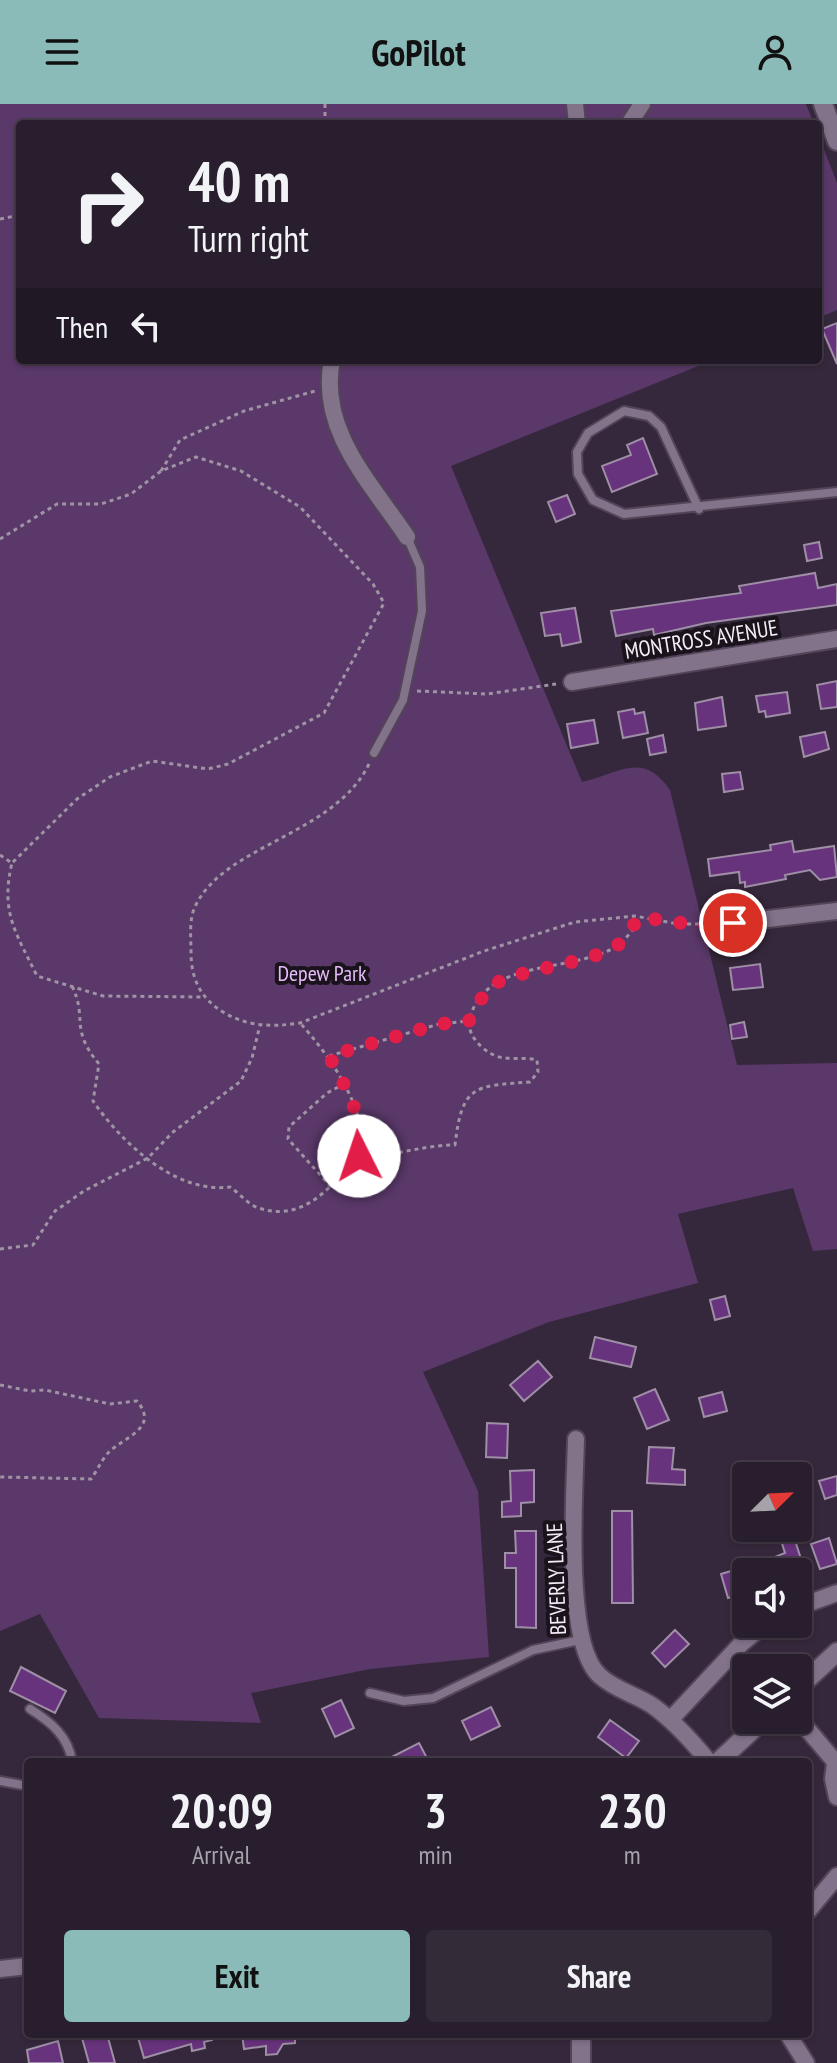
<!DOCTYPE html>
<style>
body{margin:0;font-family:"PT Sans Narrow",sans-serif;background:#342b39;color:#f1f3f6;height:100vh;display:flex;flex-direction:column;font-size:30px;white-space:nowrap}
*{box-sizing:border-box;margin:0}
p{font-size:26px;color:#a5a2aa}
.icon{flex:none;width:44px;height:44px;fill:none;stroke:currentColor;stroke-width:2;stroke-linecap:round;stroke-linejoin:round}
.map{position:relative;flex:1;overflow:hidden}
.panel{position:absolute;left:24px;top:1654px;width:788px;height:280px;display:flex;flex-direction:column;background:#281e2d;border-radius:8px;box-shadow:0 2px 6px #0004,0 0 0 2px #443c49}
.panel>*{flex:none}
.guide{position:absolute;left:16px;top:16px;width:806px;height:244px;border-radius:8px;box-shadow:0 2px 6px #0004,0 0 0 2px #443c49;background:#281e2d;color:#f1f3f6;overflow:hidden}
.needle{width:52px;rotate:66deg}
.tools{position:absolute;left:732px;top:1358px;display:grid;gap:16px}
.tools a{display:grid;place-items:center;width:80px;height:80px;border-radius:8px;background:#281e2d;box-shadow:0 2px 6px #0004,0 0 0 2px #443c49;font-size:40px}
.pin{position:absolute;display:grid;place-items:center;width:68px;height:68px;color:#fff;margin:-34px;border:4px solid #fff;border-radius:50%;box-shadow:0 2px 8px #0007}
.me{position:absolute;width:88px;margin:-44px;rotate:356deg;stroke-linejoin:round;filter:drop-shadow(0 0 6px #0008)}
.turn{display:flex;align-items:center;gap:28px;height:168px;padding:0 40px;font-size:36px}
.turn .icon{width:104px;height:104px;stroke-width:2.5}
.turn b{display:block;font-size:56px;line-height:68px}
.then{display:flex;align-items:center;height:76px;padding:0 40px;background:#0003;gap:16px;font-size:30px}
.eta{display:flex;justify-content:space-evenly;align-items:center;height:136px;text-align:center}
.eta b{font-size:48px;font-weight:700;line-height:56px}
.cta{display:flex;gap:16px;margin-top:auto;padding:16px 40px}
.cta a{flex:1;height:92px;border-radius:8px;background:#8bbbb9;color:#111;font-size:32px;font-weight:700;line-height:92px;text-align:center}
.cta a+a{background:#342b39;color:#f1f3f6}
header{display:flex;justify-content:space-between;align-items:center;height:104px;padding:0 40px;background:#8bbbb9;color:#111;font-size:36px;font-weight:700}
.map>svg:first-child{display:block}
</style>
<header><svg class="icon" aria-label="menu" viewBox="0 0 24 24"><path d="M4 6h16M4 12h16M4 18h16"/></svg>GoPilot<svg class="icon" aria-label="person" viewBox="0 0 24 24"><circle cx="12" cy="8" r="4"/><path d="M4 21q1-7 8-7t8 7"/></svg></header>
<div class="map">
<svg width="837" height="1959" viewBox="0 0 837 1959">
<rect width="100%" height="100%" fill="#36283c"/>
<!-- green -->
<path fill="#5a3869" d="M0,0H806L814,20H20V256H713L451,362L582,678C619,670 642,646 670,686L737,961L837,959V1145L813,1147L793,1084L678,1110L698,1179L549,1218L423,1268L478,1387L489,1553L370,1565L251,1589L261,1619L99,1614L40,1510L0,1527Z
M818,30L837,79V206L818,214Z"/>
<!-- building -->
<path fill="#68337d" stroke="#9e8ea6" stroke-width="2" d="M837,219V260L822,225Z
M643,334L657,370L612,388L602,362L631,351L627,341Z
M567,391L575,410L556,418L548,398Z
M819,438L822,454L807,457L804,441Z
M815,469L818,484L837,480V501L706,519L654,531L653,525L616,532L611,507L741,489L739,482Z
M575,504L581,538L562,542L560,530L545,532L541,509Z
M837,577V603L821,605L817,581Z
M787,588L790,609L766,613L765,607L759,608L756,592Z
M722,593L726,622L698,626L695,599Z
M634,605L635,610L644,608L648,629L623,634L618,608Z
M594,616L598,639L571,644L567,620Z
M825,628L829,645L804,653L800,633Z
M663,631L666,648L650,651L647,635Z
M740,668L743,685L724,688L722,670Z
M792,737L794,748L834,742L837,773L820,776L810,766L785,771L786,775L745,783V778L740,779L739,768L710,772L708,755L771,746L770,741Z
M760,860L763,883L733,886L730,864Z
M744,918L747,933L732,935L730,921Z
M725,1192L730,1212L715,1216L710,1196Z
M595,1233L636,1243L631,1263L590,1254Z
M538,1257L552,1273L524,1297L510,1281Z
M655,1285L669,1316L647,1325L634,1294Z
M722,1288L727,1307L704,1313L699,1294Z
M487,1319L508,1320L507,1354L486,1353Z
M649,1343L674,1344L672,1365L685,1366V1381L647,1379Z
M534,1366V1398L521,1399V1412L502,1413V1398L511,1397L510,1367Z
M837,1372V1391L825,1395L819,1377Z
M612,1407H632L633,1499H612Z
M777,1424H791L801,1455L790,1459L793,1468H777L772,1454L785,1449Z
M515,1427H536V1524L516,1523V1464H505V1449H516Z
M829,1434L837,1460L820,1465L811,1440Z
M741,1464L746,1489L728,1494L721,1470Z
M675,1526L689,1540L665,1563L652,1549Z
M21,1563L66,1587L55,1609L10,1587Z
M341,1596L354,1624L335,1633L322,1605Z
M491,1603L500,1622L471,1636L462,1617Z
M610,1616L639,1637L626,1654L598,1633Z
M419,1639L429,1658H382Z
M97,1930H107L115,1959H89L82,1934Z
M137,1930H211L212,1936L204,1938L205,1944L192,1947L191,1940L144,1954Z
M242,1930H295V1939L283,1940L277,1950L266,1951V1942L244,1945Z
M58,1937L63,1959H29L27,1946Z"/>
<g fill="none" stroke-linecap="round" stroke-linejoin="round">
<defs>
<path id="service" d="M699,405L661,323L649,312L624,307L588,329L577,348L578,370L593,396L624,410L837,388
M374,649L403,596L422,507L420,463L407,433
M370,1589L404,1597L433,1594L533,1546L580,1536
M30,1605C51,1618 69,1633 72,1658
M0,1677L28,1682"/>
<path id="minor" d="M575,0L577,20
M629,20L642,0
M332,256C318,326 371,379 407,433
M572,578L837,535
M733,819L837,807
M576,1335C575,1386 563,1540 600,1572C615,1586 637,1591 653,1602C675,1618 692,1637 709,1658
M798,1503L837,1489
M798,1614L837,1660
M670,1616L742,1539L765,1520
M835,1659L833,1675L837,1693
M808,1807L837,1772
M0,1865L28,1862
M788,1930L806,1959"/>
<path id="tertiary" d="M823,0L837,37
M798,1584L837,1548
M718,1658L763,1616
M581,1930V1959"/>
</defs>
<!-- service casing -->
<use href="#service" stroke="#514557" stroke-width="12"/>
<!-- minor casing -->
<use href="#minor" stroke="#514557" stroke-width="20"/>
<!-- tertiary casing -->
<use href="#tertiary" stroke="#514557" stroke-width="22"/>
<!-- path -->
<path stroke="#9f94a4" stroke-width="3" stroke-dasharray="4 4" stroke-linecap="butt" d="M325,0V20
M0,115L20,111
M161,367L180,336L244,307L315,287
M0,435L57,400H101L131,390L161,367L196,353L241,367L300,403L373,480L384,499L324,609L228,660L208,665L152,657L110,673L77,695L12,759
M417,587L487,590L556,580
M369,660C334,732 221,741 194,805C189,818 191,834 191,848C191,874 200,894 223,908C248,923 272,923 300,919L484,847L575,818L635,812L678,820H718
M0,751L12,759C0,808 16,829 37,872L103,892L205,893
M72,882C88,915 69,924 99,960L93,997C122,1039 176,1090 230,1083C238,1088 246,1098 254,1102C293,1119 321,1094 344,1068C352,1059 363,1050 362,1037C361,996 327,949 301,920
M329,952L439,920L469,917
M359,1052C395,1053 421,1041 455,1041C462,980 475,982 530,978L538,968L537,956C522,952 503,958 490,949C478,942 466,928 470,914C486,853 572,870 617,842C627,835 634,824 640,814
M331,1083L288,1035L289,1023L327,989L344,980
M0,1145L33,1141L55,1107L84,1087L148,1054L173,1028L241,977L252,954L260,921
M0,1281L30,1287L45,1286L110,1300L137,1297C160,1324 124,1333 109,1348C102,1355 97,1367 91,1375L0,1373"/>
<!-- service -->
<use href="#service" stroke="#82728a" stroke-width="8"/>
<!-- minor -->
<use href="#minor" stroke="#82728a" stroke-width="16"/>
<!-- tertiary -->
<use href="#tertiary" stroke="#82728a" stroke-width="18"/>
</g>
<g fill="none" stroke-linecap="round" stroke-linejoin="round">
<!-- route -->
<path stroke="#e11d48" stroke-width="14" stroke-dasharray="0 25.2" d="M359,1052C368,1020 344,981 329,952L439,920L469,917L488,883L509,873L592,853L618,841L640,813L703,822L733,819"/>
</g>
<g text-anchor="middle" stroke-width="8" stroke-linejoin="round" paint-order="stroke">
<!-- street labels -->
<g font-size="22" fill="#f6edfa" stroke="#1a131c">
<text transform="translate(701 535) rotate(-9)" y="8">MONTROSS AVENUE</text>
<text transform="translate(556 1475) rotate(-92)" y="8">BEVERLY LANE</text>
</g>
<!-- park labels -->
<g font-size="22" fill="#e4baf7" stroke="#1a131c">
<text x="322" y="877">Depew Park</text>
</g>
</g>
</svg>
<div class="tools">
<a><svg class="needle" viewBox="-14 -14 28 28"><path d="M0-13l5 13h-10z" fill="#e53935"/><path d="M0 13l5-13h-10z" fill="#a5a2aa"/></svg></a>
<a><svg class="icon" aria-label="sound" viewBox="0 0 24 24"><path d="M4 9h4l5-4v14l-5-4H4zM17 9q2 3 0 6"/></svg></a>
<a><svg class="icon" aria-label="layers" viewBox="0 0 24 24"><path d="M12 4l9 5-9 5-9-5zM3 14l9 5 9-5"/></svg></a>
</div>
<div class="pin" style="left:733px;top:819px;background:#d93025"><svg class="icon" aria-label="arrive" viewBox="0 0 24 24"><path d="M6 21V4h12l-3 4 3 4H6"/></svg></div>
<svg class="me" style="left:359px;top:1052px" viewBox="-20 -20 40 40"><circle r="19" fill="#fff"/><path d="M0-13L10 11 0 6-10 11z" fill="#e11d48"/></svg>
<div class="guide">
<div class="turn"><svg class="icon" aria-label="right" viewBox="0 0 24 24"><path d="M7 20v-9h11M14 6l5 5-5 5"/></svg><div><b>40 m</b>Turn right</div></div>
<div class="then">Then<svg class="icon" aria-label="left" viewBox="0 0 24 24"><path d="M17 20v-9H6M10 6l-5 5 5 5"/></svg></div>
</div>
<section class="panel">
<div class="eta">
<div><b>20:09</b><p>Arrival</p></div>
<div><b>3</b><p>min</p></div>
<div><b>230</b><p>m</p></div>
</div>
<div class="cta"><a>Exit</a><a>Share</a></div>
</section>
</div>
